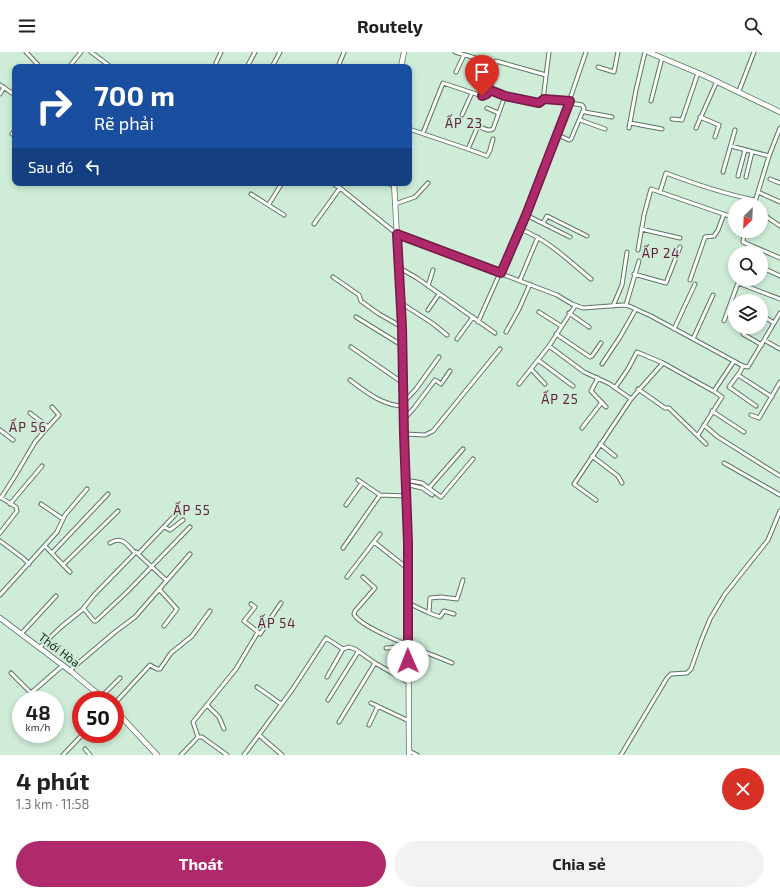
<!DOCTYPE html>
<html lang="vi">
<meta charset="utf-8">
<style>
body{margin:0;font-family:"Exo 2",sans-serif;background:#f2f2f2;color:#202124;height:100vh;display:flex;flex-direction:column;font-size:15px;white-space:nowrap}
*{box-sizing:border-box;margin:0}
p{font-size:13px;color:#757577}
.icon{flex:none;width:22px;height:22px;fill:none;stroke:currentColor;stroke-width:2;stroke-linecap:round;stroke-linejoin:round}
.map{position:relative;height:703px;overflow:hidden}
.sheet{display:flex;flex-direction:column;background:#fff;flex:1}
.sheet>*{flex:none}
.guide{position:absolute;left:12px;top:12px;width:400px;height:122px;border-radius:8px;box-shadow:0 2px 6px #0003;background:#1a4fa0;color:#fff;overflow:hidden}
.needle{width:26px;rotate:204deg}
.controls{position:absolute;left:728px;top:146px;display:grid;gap:8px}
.controls a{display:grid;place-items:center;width:40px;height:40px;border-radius:50%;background:#fff;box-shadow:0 2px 6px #0003;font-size:20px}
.speed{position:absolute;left:12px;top:639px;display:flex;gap:8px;font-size:20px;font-weight:700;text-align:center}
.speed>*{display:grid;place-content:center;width:52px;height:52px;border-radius:50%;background:#fff;box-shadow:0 2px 6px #0003;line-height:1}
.speed small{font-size:10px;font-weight:400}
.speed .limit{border:6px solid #d22;background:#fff;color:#111}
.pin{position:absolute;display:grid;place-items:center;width:34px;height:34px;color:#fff;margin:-41px -17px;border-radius:50% 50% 50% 0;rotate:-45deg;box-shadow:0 0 4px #0007}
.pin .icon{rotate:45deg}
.me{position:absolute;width:44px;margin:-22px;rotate:359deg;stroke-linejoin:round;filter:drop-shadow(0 0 3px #0008)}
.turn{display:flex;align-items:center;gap:14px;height:84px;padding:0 16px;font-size:18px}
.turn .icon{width:52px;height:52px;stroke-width:2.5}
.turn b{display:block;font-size:28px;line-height:34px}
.then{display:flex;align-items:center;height:38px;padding:0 16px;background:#0003;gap:8px;font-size:15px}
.round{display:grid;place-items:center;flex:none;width:42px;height:42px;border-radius:21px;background:#f2f2f2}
.headline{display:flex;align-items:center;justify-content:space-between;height:68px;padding:0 16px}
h1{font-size:24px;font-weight:700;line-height:30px}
.cta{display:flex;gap:8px;margin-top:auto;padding:8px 16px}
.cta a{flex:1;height:46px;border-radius:24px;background:#b0296b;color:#fff;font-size:16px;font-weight:700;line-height:46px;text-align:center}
.cta a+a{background:#f2f2f2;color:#202124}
header{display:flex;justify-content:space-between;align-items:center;height:52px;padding:0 16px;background:#fff;font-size:18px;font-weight:700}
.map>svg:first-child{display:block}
</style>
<header><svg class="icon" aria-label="menu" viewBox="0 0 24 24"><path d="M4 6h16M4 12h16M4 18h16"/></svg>Routely<svg class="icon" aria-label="search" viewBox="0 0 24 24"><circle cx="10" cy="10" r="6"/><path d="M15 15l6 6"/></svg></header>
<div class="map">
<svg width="780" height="703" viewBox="0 0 780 703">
<rect width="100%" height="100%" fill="#ceecd7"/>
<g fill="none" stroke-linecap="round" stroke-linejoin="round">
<defs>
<path id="street" d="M26,0L40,15
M91,0L111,15
M455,0L496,12L493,28L489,38
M496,9L546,23
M216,11L221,0
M69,15L81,0
M247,15L255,0
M272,15L280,0
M338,15L344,0
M598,15L614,20L618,0
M456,20L464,3
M0,33L15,43
M739,39L754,0
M0,42L4,35
M544,47L570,49
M651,49L662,6
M570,51L582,53L584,56L583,59L585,60L612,65
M487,56L498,61
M462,63L472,41
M700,65L719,73L715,85
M672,67L682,68L698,21
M580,68L605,77
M630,71L662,77
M629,76L636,38L645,0
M696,76L717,29
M409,77L468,97L478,74C483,76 488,80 493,77L505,44
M423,81L443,31L482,44H486L489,38L505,44L539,51L543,48L549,0
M12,82L15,78
M558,83L569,88L571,87L583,59
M731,94L769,104
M468,97L487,104L490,98L493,87
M723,120L735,78
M738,124L745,98
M746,125L752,100
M770,127L780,131
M332,131L340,136L397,182L557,243L572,252L583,256L623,253L629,254L651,264L743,314L748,315L780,261
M388,131L394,134
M660,140L666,121C695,132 724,142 755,148
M758,140L780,150
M251,142L284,163
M269,152L282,131
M395,152L415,145L428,131
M754,153L769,104L780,76
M761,161L780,174
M526,163L570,185
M543,171L547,164L587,184
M314,172L340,136
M520,177C548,188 568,208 591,227
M641,177L680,186
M744,179L743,190L780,206
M638,198L644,163L651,137L735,166
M398,215L417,226L495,281
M761,215L780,224
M501,221L558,82L586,0
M634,222L666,231L680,195
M333,225L359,243L361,249L379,262L402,275
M520,228L538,185
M690,228L705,185L714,184L718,178L724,162
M428,234L433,218
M401,251L432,271L447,283
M626,253L639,209
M613,254L622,233L627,200
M428,258L439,242
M539,260L561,274
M569,261L589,275
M761,263L774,271
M356,265L403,294
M724,269L738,231L780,247
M478,270L500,221
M674,277L695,232
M506,280L519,257L530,232
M556,282L590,305L592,304L601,291
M743,282L762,293
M457,287L473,265
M693,287L713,243
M764,288L780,297
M549,294L584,320L610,332L631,347
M351,295L403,331
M538,308L573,334
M602,312L620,285L636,257
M743,314L740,320L729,335L756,354
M531,317L545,332
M738,323L772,345
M598,326L591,339L606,355
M350,328C366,340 383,354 404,354
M519,332L549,294L575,254
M615,336L628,317L637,300L663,311L715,340L722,345L698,383
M638,337L665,356H669L706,392
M714,339L734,309
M404,350L416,337L439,305
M712,359L744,380
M751,363L759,366L780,330
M404,367L414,356L435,328L441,332L450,319
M704,373L718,385L780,424
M48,375L59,363L52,355
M582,376L602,350
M0,378L13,388
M404,382L425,383L433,379L500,297
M600,392L615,404
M592,404L618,424L622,431
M724,411L780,443
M358,428L380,443L406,444
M406,428L422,431L441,445L473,407
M405,432L422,436L432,443
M429,436L463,397
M1,446L15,424L35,390L48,375L30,361
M596,448L574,432L631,347L663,311
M10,452L42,414
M41,452L63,467
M346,453L362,431
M164,475L170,478L183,468
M0,481L17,459L16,455L0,445
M0,489L23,506L29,512
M374,490L407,516
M110,491C123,484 126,492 135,501
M45,494L70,520
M343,496L380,443
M52,501L108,442
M138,502L175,463
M63,513L118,459
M347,525L380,482
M363,525L375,536L355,559L354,562C360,577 434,603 452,611
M159,537L177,557L164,574
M0,543L57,480L65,463L87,437
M408,551L429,561L430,546L441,545L457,547L463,528
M251,552L255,555L244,569L258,580
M84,557L94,569H96L128,539L190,475
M429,561L440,565L444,559L454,562
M21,582L56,544
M39,596L61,575L82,558L94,543L136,500L166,528
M386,596L400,595L403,591
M69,619L115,580L135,565L190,502
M11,621L38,648
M327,625L343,597L349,595L355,597L375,611L408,630
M257,635L281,652
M31,641L62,614
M101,645L120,626
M328,648L358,600
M115,651L150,613L157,617H160L171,601L192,584L210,559
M371,651L409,669
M207,653L219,665L224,677
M339,670L375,611
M369,673L378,654
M259,683L282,703
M198,685L193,670L236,617L258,580L260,582L281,551
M198,685H202L227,703
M85,697L90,703
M409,699L417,703
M63,703L83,682
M181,703L198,685
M244,703L292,638L326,586L343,597
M621,703L667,626L671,622L687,621L691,617L701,589L710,567L725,542L768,488L780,459"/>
<path id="secondary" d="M648,0L703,23L780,60
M401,15L404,0
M394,131L402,275L404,382L408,491L409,703
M0,566L73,621L105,648
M115,658L157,703"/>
</defs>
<!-- street casing -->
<use href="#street" stroke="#5a7562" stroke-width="5"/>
<!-- secondary casing -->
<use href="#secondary" stroke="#5a7562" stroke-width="6"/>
<!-- street -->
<use href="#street" stroke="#fff" stroke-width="3"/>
<!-- secondary -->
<use href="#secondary" stroke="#fff" stroke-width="4.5"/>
</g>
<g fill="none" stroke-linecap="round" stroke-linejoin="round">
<defs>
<path id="route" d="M408,609V491L404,382L402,275L397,182L501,221L526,163L570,49L544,47L539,51L505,44L490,38L487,42L482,44"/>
</defs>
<!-- route casing -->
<use href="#route" stroke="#721b46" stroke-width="10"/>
<!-- route -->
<use href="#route" stroke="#b0296b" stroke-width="7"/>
</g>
<g text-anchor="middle" stroke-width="3.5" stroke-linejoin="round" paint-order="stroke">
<!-- street labels -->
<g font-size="12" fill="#1c2720" stroke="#ceecd7">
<text transform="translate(59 598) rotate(37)" y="4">Thới Hòa</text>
</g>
<!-- neighbourhood labels -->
<g font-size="13" letter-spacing="1" fill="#61203d" stroke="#ceecd7">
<text x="464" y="76">ẤP 23</text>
<text x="661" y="206">ẤP 24</text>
<text x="560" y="352">ẤP 25</text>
<text x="28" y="380">ẤP 56</text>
<text x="192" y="463">ẤP 55</text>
<text x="277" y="576">ẤP 54</text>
</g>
</g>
</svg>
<div class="controls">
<a><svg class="needle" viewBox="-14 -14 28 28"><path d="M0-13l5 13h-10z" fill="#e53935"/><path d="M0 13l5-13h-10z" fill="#757577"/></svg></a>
<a><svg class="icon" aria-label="search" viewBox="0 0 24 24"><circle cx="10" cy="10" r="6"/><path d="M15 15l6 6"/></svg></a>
<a><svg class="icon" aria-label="layers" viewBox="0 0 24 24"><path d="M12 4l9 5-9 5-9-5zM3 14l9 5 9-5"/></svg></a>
</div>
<div class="speed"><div>48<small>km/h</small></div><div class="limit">50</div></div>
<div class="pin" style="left:482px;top:44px;background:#d93025"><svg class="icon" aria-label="arrive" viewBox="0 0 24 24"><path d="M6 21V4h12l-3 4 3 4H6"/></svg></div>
<svg class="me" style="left:408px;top:609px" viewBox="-20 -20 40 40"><circle r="19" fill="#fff"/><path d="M0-13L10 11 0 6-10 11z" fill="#b0296b"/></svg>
<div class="guide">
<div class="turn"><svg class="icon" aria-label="right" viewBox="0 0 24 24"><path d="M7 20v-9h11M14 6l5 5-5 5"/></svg><div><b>700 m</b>Rẽ phải</div></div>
<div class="then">Sau đó<svg class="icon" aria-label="left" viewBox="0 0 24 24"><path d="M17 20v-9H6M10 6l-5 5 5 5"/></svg></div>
</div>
</div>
<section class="sheet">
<div class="headline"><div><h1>4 phút</h1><p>1.3 km · 11:58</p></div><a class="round" style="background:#d93025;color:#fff"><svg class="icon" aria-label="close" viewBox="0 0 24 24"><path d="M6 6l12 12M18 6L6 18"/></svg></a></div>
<div class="cta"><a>Thoát</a><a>Chia sẻ</a></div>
</section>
